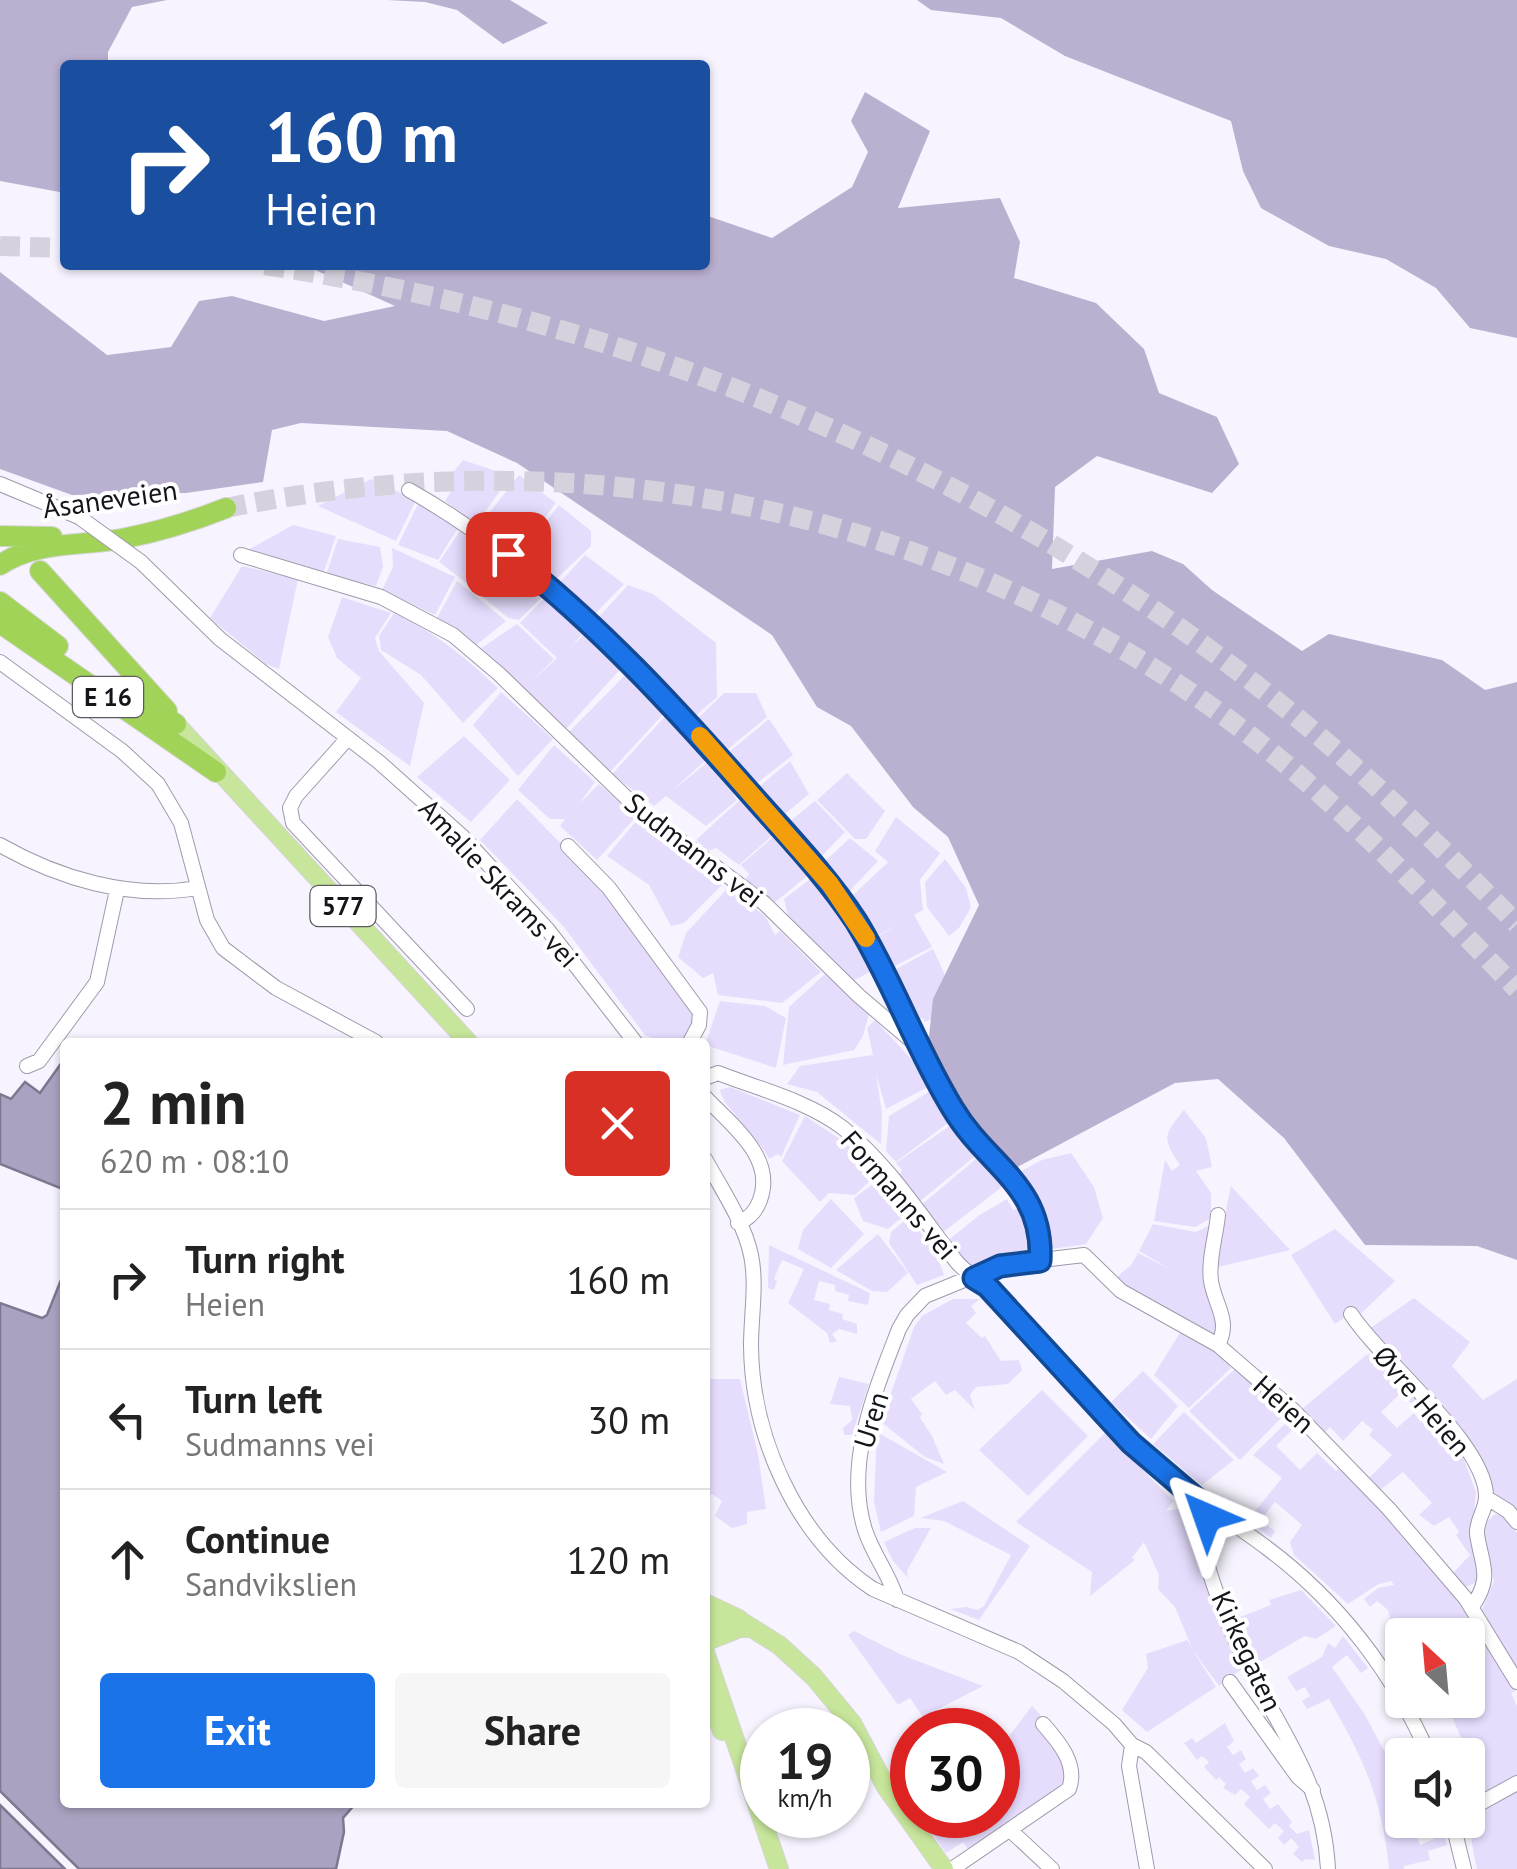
<!DOCTYPE html>
<meta charset="utf-8">
<style>
body{margin:0;font-family:"PT Sans",sans-serif;background:#f6f6f6;color:#222;height:100vh;display:flex;flex-direction:column;font-size:38px;white-space:nowrap}
*{box-sizing:border-box;margin:0}
p{font-size:32px;color:#767676}
.icon{flex:none;width:55px;height:55px;fill:none;stroke:currentColor;stroke-width:2;stroke-linecap:round;stroke-linejoin:round}
.map{position:relative;flex:1;overflow:hidden}
.drawer{position:absolute;left:60px;top:1038px;width:650px;height:770px;display:flex;flex-direction:column;background:#fff;border-radius:10px;box-shadow:0 2px 8px #0004}
.drawer>*{flex:none}
.banner{position:absolute;left:60px;top:60px;width:650px;height:210px;border-radius:10px;box-shadow:0 2px 8px #0004;background:#1a4fa0;color:#fff;overflow:hidden}
.needle{width:65px;rotate:334deg}
.tools{position:absolute;left:1385px;top:1618px;display:grid;gap:20px}
.tools a{display:grid;place-items:center;width:100px;height:100px;border-radius:10px;background:#fff;box-shadow:0 2px 8px #0004;font-size:50px}
.speed{position:absolute;left:740px;top:1708px;display:flex;gap:20px;font-size:50px;font-weight:700;text-align:center}
.speed>*{display:grid;place-content:center;width:130px;height:130px;border-radius:50%;background:#fff;box-shadow:0 2px 8px #0004;line-height:1}
.speed small{font-size:25px;font-weight:400}
.speed .limit{border:15px solid #d22;background:#fff;color:#111}
.pin{position:absolute;display:grid;place-items:center;width:85px;height:85px;color:#fff;margin:-42px;border-radius:20px;box-shadow:0 5px 15px #0006}
.me{position:absolute;width:110px;margin:-55px;rotate:317deg;stroke-linejoin:round;filter:drop-shadow(0 0 8px #0008)}
.turn{display:flex;align-items:center;gap:35px;height:210px;padding:0 40px;font-size:45px}
.turn .icon{width:130px;height:130px;stroke-width:2.5}
.turn b{display:block;font-size:70px;line-height:85px}
.round{display:grid;place-items:center;flex:none;width:105px;height:105px;border-radius:10px;background:#f6f6f6}
.headline{display:flex;align-items:center;justify-content:space-between;height:170px;padding:0 40px}
h1{font-size:60px;font-weight:800;line-height:75px}
.cta{display:flex;gap:20px;margin-top:auto;padding:20px 40px}
.cta a{flex:1;height:115px;border-radius:10px;background:#1a73e8;color:#fff;font-size:40px;font-weight:800;line-height:115px;text-align:center}
.cta a+a{background:#f6f6f6;color:#222}
ul{padding:0;list-style:none}
li{display:flex;align-items:center;gap:30px;height:140px;padding:0 40px;border-top:2px solid #e0e0e0}
li div{flex:1}
li b{display:block;font-size:38px}
li em{font-style:normal}
.map>svg:first-child{display:block}
</style>
<div class="map">
<svg width="1517" height="1869" viewBox="0 0 1517 1869">
<rect width="100%" height="100%" fill="#f7f4ff"/>
<!-- green -->
<path fill="#e6ddfd" d="M463,460L511,476L476,524L445,501L454,486L447,480Z
M519,475L556,503L517,554L478,527Z
M371,479L416,500L396,541L318,506Z
M419,502L459,526L438,560L398,545Z
M559,505L591,531V546L552,583L519,556Z
M293,525L336,536L323,574L248,550Z
M462,528L506,560L480,593L439,562Z
M338,539L380,547L383,567L376,586L326,575Z
M392,548L455,577L435,615L382,590L393,567Z
M585,555L624,584L592,617L556,587Z
M512,564L547,592L519,620L508,618L482,596Z
M242,566L298,579L279,669L266,664L210,618Z
M457,581L506,621L475,646L437,618Z
M628,585L653,594L716,643L717,697L691,720L595,621Z
M549,594L588,629L570,647L589,631L625,664L566,729L480,649L517,624L554,659L530,683L557,658L520,623Z
M342,597L391,613L375,638L379,651L424,703L410,766L336,712L361,678L337,658L328,637Z
M394,613C435,632 466,658 498,688L463,723L421,675L381,650L379,636Z
M629,671L667,710L609,773L569,732Z
M501,692L553,739L518,776L473,725Z
M724,693H756L767,717L722,754L694,722Z
M669,712L709,757L671,792L710,760L738,790L733,795L737,800L706,826L666,796L654,806L612,774Z
M769,719L793,755L752,787L723,757Z
M464,736L510,780L471,822L417,777Z
M554,745L595,782L579,804L599,784L636,817L597,860L560,826L565,819H550L518,790Z
M790,761L809,794L779,819L754,791Z
M847,773L885,811L866,839H855L817,800Z
M743,797L774,834L739,865L716,848L708,851L696,840Z
M517,799L600,883L697,1013L687,1042H662L645,1035L564,927L480,840Z
M815,801L845,832L816,862L784,826Z
M896,817L940,853L920,880L923,910L914,915L932,947L887,970L872,940L899,924L871,939L847,901L888,862L875,851Z
M637,820L722,885L684,923L671,926L649,885L607,856Z
M775,835L811,873L774,903L745,880L749,874L741,865Z
M850,838L878,861L844,897L821,865Z
M945,859L966,888L971,907L959,928L949,936L927,907L925,882Z
M814,876L848,918L877,968L853,981L789,920L784,899Z
M728,888L765,916L775,935L780,931L821,972L782,1003L718,995L713,973L703,978L678,957L686,933Z
M933,949L949,984L935,1017L925,1022L923,1018L917,1021L889,973Z
M825,974L869,1014L863,1036L854,1050L783,1065L789,1007Z
M720,1001L765,1006L786,1018L776,1068L705,1045Z
M875,1020L913,1061L930,1086L886,1109L876,1074L882,1113L881,1144L817,1092L787,1084L800,1066L873,1055L867,1028Z
M730,1087L800,1115L781,1157L778,1154L769,1159C759,1137 721,1105 720,1090Z
M932,1090L948,1123L896,1162L886,1151L889,1116Z
M1184,1110L1206,1138L1212,1167L1196,1171L1211,1193V1218L1195,1227L1154,1221L1165,1160L1172,1171L1180,1165C1161,1137 1164,1135 1184,1110Z
M805,1116L846,1143L876,1175L855,1195L829,1193L820,1202L782,1161Z
M951,1125L974,1157L919,1202L899,1176L902,1170L896,1163Z
M1071,1153L1094,1187L1103,1218L1086,1244L1052,1249L1030,1184L1021,1171L1042,1160Z
M977,1158L1007,1183L942,1233L920,1206Z
M880,1179L907,1213L888,1229L863,1221L854,1198Z
M1231,1186L1290,1250L1214,1268Z
M831,1199L864,1234L831,1268L798,1249L803,1230Z
M1007,1199L1013,1210L1022,1206L1030,1248L973,1267L946,1242L978,1216Z
M909,1217L937,1255L944,1275L917,1285L889,1243L891,1232Z
M1153,1224L1196,1232L1210,1225L1204,1287L1220,1321L1215,1337L1142,1299L1115,1279L1132,1264L1138,1253L1172,1270L1139,1251Z
M1335,1229L1395,1281L1349,1325L1344,1318L1335,1324L1291,1255Z
M878,1234L908,1273L887,1292L872,1291L836,1270Z
M769,1245L870,1293L868,1305L848,1301L849,1295L835,1291V1285L819,1281L814,1300L830,1304L829,1310L843,1314L842,1319L857,1324V1334L839,1329L832,1334L837,1341L830,1343L827,1333L788,1303L804,1269L782,1260L774,1279L777,1281L774,1290L768,1288Z
M1414,1298L1470,1342L1452,1366L1483,1400L1517,1379V1511L1493,1494L1369,1329Z
M953,1299H980L971,1306L976,1313L966,1323L982,1338L985,1336L1001,1361L1019,1360L1022,1370L1008,1384L976,1387L970,1395L975,1410L955,1390L946,1395L935,1381L911,1399L922,1414L920,1418L932,1436L944,1464L925,1457L881,1422L914,1327L922,1316Z
M1181,1331L1212,1347L1231,1368L1189,1408L1154,1375Z
M1374,1354L1421,1401L1414,1406L1401,1393L1381,1412L1397,1428L1414,1413L1425,1425L1435,1416L1458,1444L1476,1492L1473,1530L1480,1581L1465,1587L1451,1575L1470,1555L1456,1535L1459,1532L1449,1517L1434,1526L1419,1515L1432,1503L1403,1472L1379,1491L1369,1478L1392,1455L1369,1435L1373,1430L1362,1421L1343,1441L1330,1427L1323,1434L1301,1410L1366,1355Z
M1235,1369L1286,1413L1240,1460L1189,1411Z
M1143,1371L1178,1406L1151,1439L1111,1402Z
M839,1377L869,1384L852,1435H844L843,1428L852,1420L850,1406L830,1404Z
M705,1379H740L758,1454L766,1509L747,1512V1524L732,1528L715,1516L722,1501L712,1494L705,1499Z
M1042,1390L1088,1436L1028,1496L979,1450Z
M1184,1412L1234,1460L1202,1485L1153,1444Z
M1285,1424L1292,1430L1276,1446L1300,1470L1317,1453L1336,1471L1341,1467C1408,1536 1469,1607 1516,1691L1511,1693L1517,1706V1775L1484,1794L1468,1798V1790L1481,1785L1445,1700H1468V1635L1402,1636L1390,1618L1388,1610L1377,1601L1370,1607L1364,1599L1378,1588L1394,1585L1391,1581L1377,1585L1348,1604L1294,1555L1290,1542L1302,1525L1275,1502L1261,1520L1275,1531L1271,1538L1248,1520L1282,1478L1253,1455Z
M877,1432L947,1472L916,1487L914,1516L881,1532L874,1502Z
M1106,1432L1173,1501L1166,1511L1181,1508L1216,1611L1242,1669L1219,1686L1192,1649L1216,1687L1147,1732L1122,1710L1148,1668L1146,1654L1187,1640L1192,1648L1175,1607L1158,1589L1159,1575L1144,1542L1132,1558L1135,1560L1090,1596L1092,1572L1016,1522Z
M963,1501L1030,1546L979,1620L950,1609L967,1607L977,1610L984,1606L1011,1555L944,1521L920,1518Z
M1495,1514L1504,1515L1517,1533V1674L1482,1610L1494,1581L1481,1527Z
M915,1528H931L907,1571L908,1578L893,1561L884,1542Z
M1301,1590L1336,1626L1316,1639L1305,1636L1255,1665L1235,1619L1271,1605L1269,1600Z
M854,1631L902,1655L983,1686L923,1717L910,1698L898,1705L848,1635Z
M1343,1636L1368,1668L1361,1673L1347,1655L1332,1667L1365,1715L1396,1773L1402,1772L1399,1785L1402,1820H1411L1420,1845L1436,1838L1431,1820H1440L1447,1845L1428,1851L1430,1860L1404,1866V1869H1389C1382,1798 1364,1760 1329,1699L1307,1709L1302,1701L1310,1696L1305,1687L1296,1691L1287,1677L1322,1657L1328,1643L1335,1648Z
M1032,1706C1053,1726 1064,1754 1068,1782L970,1852L963,1842L946,1853L919,1815H998V1757L1001,1759L1011,1744L1006,1740Z
M1225,1723L1234,1741L1227,1747L1233,1755L1241,1750L1246,1759L1239,1764L1245,1773L1253,1768L1259,1776L1251,1781L1257,1790L1265,1785L1271,1793L1263,1799L1270,1809L1278,1804L1292,1822L1289,1826L1297,1834L1309,1830L1315,1860L1305,1859L1302,1862L1293,1854L1299,1847L1291,1838L1284,1845L1278,1838L1284,1831L1275,1823L1269,1829L1244,1804L1250,1797L1241,1789L1235,1795L1223,1788L1226,1784L1219,1777L1216,1780L1204,1767L1209,1762L1202,1756L1197,1760L1184,1743L1192,1738L1196,1743Z
M1517,1788V1869H1477C1465,1814 1469,1814 1517,1788Z"/>
<!-- forest -->
<path fill="#bab0d0" d="M0,0H167L132,7L108,52V65H65V193L0,181Z
M387,0H510L548,23L503,44L457,10L425,2Z
M917,0H1517V338L1470,328L1436,288L1386,259L1329,246L1261,208L1243,171L1231,121L1065,56L1001,18L931,10Z
M865,92L930,131L898,208L1000,198L1020,242L1014,278L1096,303L1144,349L1159,393L1217,417L1239,464L1212,493L1097,456L1055,487L1052,569L1152,551L1183,564L1212,590L1302,651L1329,634L1442,660L1485,690L1517,682V1260L1477,1246L1365,1245L1284,1138L1218,1079L1175,1083L1006,1173L926,1064L933,999L979,905L948,837L913,807L851,726L817,707L772,635L517,463L447,431L301,423L272,430L263,482L186,493L72,495L0,469V272L107,355L171,347L199,301L232,296L324,321L395,306L304,265H705V215L772,238L852,187L868,152L851,121Z"/>
<!-- water -->
<path fill="#aba2c1" stroke="#7e778f" stroke-width="2.5" d="M65,1058V1190L0,1164V1094L11,1099L25,1082L40,1093Z
M65,1270V1802L356,1803L343,1818L344,1832L336,1869H79L0,1791V1303L42,1318L47,1315Z
M0,1805L65,1869H0Z"/>
<g fill="none" stroke-linecap="round" stroke-linejoin="round">
<!-- highway-tunnel -->
<path stroke="#d5d2dd" stroke-width="20" stroke-dasharray="20 10" stroke-linecap="butt" d="M0,246L65,248
M265,265C640,322 983,465 1279,703C1364,771 1441,847 1517,924
M226,508C593,433 971,513 1266,748C1357,821 1436,906 1517,989"/>
<defs>
<path id="minor" d="M0,484L79,517
M409,490C528,557 620,652 712,751C795,840 877,932 919,1047
M241,555L381,597L453,635L499,674L638,809L764,903L859,996L920,1048L961,1123L1020,1186L1032,1206L1038,1229L1040,1261
M141,562L220,639L379,762L463,837L548,930L635,1042
M0,662L122,751L158,784L181,823L207,920L223,948L276,988L376,1042
M348,738L296,796L290,808L293,823L467,1009
M0,845C58,878 130,900 197,888
M568,846L609,888L700,1012L699,1025L690,1042
M27,1066L39,1061L97,982L117,890
M705,1078L718,1073C759,1089 808,1101 843,1128C888,1164 921,1216 956,1261C965,1273 980,1279 991,1290C1039,1339 1082,1392 1129,1441C1170,1484 1220,1513 1267,1548C1339,1602 1393,1673 1429,1755
M705,1097C731,1125 776,1157 760,1200C756,1211 749,1219 738,1223
M705,1159C721,1188 744,1222 751,1255C757,1284 751,1316 751,1346C752,1437 796,1538 873,1589L1019,1652L1063,1681L1114,1724L1132,1745L1146,1752L1265,1869
M1351,1314C1380,1360 1487,1444 1486,1497C1486,1510 1476,1520 1477,1534C1482,1567 1493,1576 1472,1607
M1218,1345C1231,1320 1215,1306 1211,1281C1208,1260 1216,1236 1218,1215
M1487,1498L1508,1511L1517,1522
M1206,1507C1207,1521 1199,1531 1202,1545C1213,1589 1232,1636 1253,1676C1289,1743 1324,1790 1328,1869
M897,1600C890,1575 873,1555 865,1530C844,1464 875,1391 899,1329L907,1315L925,1296L986,1271L1016,1263L1084,1255L1121,1291L1218,1345L1293,1410L1389,1509L1466,1599L1517,1682
M1230,1682L1298,1777L1313,1790
M1132,1745L1129,1766L1147,1869
M1468,1810L1517,1783
M1452,1820L1464,1869
M1010,1830L1052,1869
M952,1869L1069,1789C1078,1764 1059,1742 1043,1724"/>
<path id="major" d="M176,724L468,1042
M705,1603L739,1619
M705,1625L717,1621L739,1620L779,1645L814,1677L852,1723L886,1787L944,1869
M705,1642L740,1628H750
M705,1652L779,1869
M705,1690L722,1731"/>
<path id="highway" d="M0,536L52,537
M0,565C35,541 81,546 121,539C158,532 191,522 226,508
M40,571L167,711
M0,602L58,646
M0,623L216,772
M119,688L176,724"/>
</defs>
<!-- minor casing -->
<use href="#minor" stroke="#9e9aaa" stroke-width="16"/>
<!-- major casing -->
<use href="#major" stroke="#d5d5d6" stroke-width="20"/>
<!-- highway casing -->
<use href="#highway" stroke="#d5d5d6" stroke-width="22"/>
<!-- minor -->
<use href="#minor" stroke="#fff" stroke-width="14"/>
<!-- major -->
<use href="#major" stroke="#c7e59b" stroke-width="18"/>
<!-- highway -->
<use href="#highway" stroke="#a2d359" stroke-width="20"/>
<defs>
<path id="minor-bridge" d="M79,517L141,562"/>
</defs>
<!-- minor-bridge casing -->
<use href="#minor-bridge" stroke="#9e9aaa" stroke-width="16" stroke-linecap="butt"/>
<!-- minor-bridge -->
<use href="#minor-bridge" stroke="#fff" stroke-width="14"/>
</g>
<g fill="none" stroke-linecap="round" stroke-linejoin="round">
<defs>
<path id="route" d="M508,554C598,624 675,708 750,793C786,834 826,875 856,921C893,981 916,1049 953,1109C987,1166 1044,1185 1040,1261L1000,1266L974,1278L987,1286L1131,1443L1206,1507L1207,1517"/>
</defs>
<!-- route casing -->
<use href="#route" stroke="#114b97" stroke-width="25"/>
<!-- route -->
<use href="#route" stroke="#1a73e8" stroke-width="18"/>
<!-- slow -->
<path stroke="#f59e0b" stroke-width="18" d="M700,736L830,884L866,938"/>
</g>
<g text-anchor="middle" stroke-width="8" stroke-linejoin="round" paint-order="stroke">
<!-- shield labels -->
<g fill="#fff" stroke="#5c5a5f" stroke-width="2.5">
<rect x="73" y="677" width="70" height="40" rx="8"/>
<rect x="310.5" y="886" width="65" height="40" rx="8"/>
</g>
<g font-size="25" font-weight="bold" fill="#16141b">
<text x="108" y="706">E 16</text>
<text x="343" y="915">577</text>
</g>
<!-- street labels -->
<g font-size="28" fill="#16141b" stroke="#fff">
<text transform="translate(110 499) rotate(-8)" y="10">Åsaneveien</text>
<text transform="translate(694 850) rotate(38)" y="10">Sudmanns vei</text>
<text transform="translate(499 883) rotate(47)" y="10">Amalie Skrams vei</text>
<text transform="translate(899 1195) rotate(49)" y="10">Formanns vei</text>
<text transform="translate(1422 1401) rotate(50)" y="10">Øvre Heien</text>
<text transform="translate(1284 1404) rotate(42)" y="10">Heien</text>
<text transform="translate(871 1420) rotate(-73)" y="10">Uren</text>
<text transform="translate(1247 1651) rotate(65)" y="10">Kirkegaten</text>
</g>
</g>
</svg>
<div class="tools">
<a><svg class="needle" viewBox="-14 -14 28 28"><path d="M0-13l5 13h-10z" fill="#e53935"/><path d="M0 13l5-13h-10z" fill="#767676"/></svg></a>
<a><svg class="icon" aria-label="sound" viewBox="0 0 24 24"><path d="M4 9h4l5-4v14l-5-4H4zM17 9q2 3 0 6"/></svg></a>
</div>
<div class="speed"><div>19<small>km/h</small></div><div class="limit">30</div></div>
<div class="pin" style="left:508px;top:554px;background:#d93025"><svg class="icon" aria-label="arrive" viewBox="0 0 24 24"><path d="M6 21V4h12l-3 4 3 4H6"/></svg></div>
<svg class="me" style="left:1207px;top:1517px" viewBox="-20 -20 40 40"><path d="M0-17L14 15 0 8-14 15z" fill="#1a73e8" stroke="#fff" stroke-width="4"/></svg>
<div class="banner">
<div class="turn"><svg class="icon" aria-label="right" viewBox="0 0 24 24"><path d="M7 20v-9h11M14 6l5 5-5 5"/></svg><div><b>160 m</b>Heien</div></div>
</div>
<section class="drawer">
<div class="headline"><div><h1>2 min</h1><p>620 m · 08:10</p></div><a class="round" style="background:#d93025;color:#fff"><svg class="icon" aria-label="close" viewBox="0 0 24 24"><path d="M6 6l12 12M18 6L6 18"/></svg></a></div>
<ul>
<li><svg class="icon" aria-label="right" viewBox="0 0 24 24"><path d="M7 20v-9h11M14 6l5 5-5 5"/></svg><div><b>Turn right</b><p>Heien</p></div><em>160 m</em></li>
<li><svg class="icon" aria-label="left" viewBox="0 0 24 24"><path d="M17 20v-9H6M10 6l-5 5 5 5"/></svg><div><b>Turn left</b><p>Sudmanns vei</p></div><em>30 m</em></li>
<li><svg class="icon" aria-label="ahead" viewBox="0 0 24 24"><path d="M12 20V5M6 11l6-6 6 6"/></svg><div><b>Continue</b><p>Sandvikslien</p></div><em>120 m</em></li>
</ul>
<div class="cta"><a>Exit</a><a>Share</a></div>
</section>
</div>
